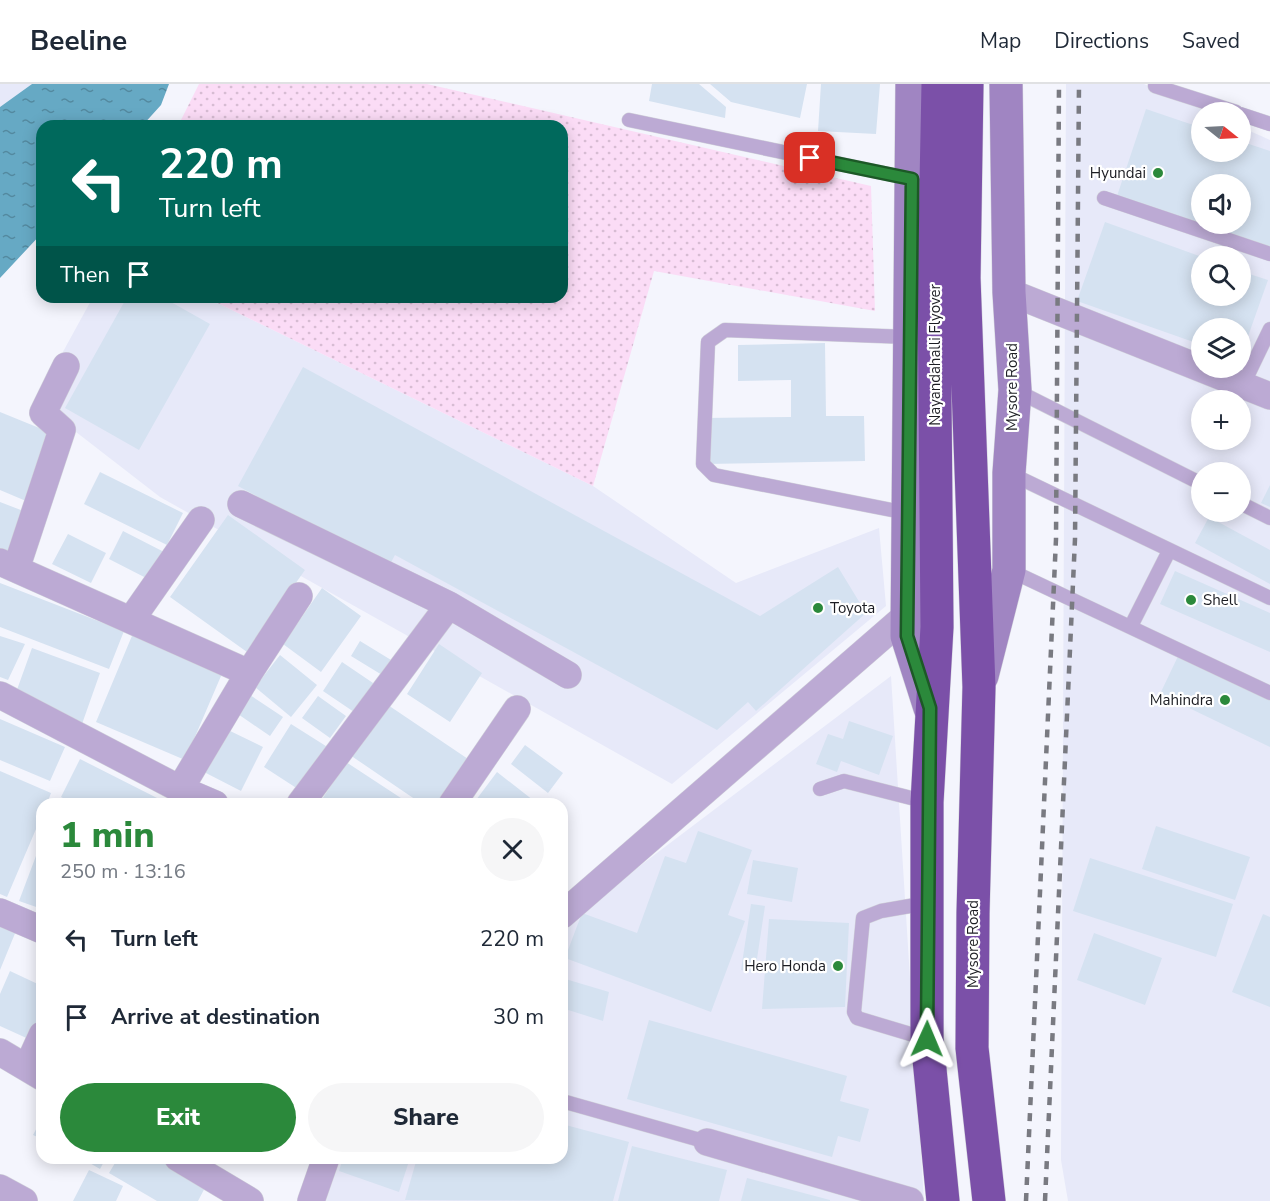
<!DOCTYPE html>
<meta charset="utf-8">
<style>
body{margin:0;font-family:"Nunito Sans",sans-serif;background:#f6f6f7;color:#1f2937;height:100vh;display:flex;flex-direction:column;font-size:22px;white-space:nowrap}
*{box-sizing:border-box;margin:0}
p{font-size:20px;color:#747a83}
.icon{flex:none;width:33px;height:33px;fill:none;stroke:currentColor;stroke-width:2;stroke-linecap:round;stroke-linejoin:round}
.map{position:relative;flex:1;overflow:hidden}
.sheet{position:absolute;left:36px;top:714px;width:532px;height:366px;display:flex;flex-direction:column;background:#fff;border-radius:18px;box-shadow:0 3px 15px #0003}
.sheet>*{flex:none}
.hud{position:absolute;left:36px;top:36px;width:532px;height:183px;border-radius:18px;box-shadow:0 3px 15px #0003;background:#00695c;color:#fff;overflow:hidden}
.needle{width:39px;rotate:108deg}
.controls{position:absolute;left:1191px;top:18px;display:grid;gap:12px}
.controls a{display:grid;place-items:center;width:60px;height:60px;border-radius:50%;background:#fff;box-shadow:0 3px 15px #0003;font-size:30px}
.pin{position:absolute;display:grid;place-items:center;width:51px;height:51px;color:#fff;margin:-26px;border-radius:12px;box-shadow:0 3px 9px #0006}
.me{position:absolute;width:66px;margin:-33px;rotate:1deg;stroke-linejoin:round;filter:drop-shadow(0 0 4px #0008)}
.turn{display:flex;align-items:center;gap:21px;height:126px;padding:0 24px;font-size:27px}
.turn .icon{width:78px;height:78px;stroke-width:2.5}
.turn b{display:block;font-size:42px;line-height:51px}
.then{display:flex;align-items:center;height:57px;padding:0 24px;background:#0003;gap:12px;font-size:22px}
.round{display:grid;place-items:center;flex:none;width:63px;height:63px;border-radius:32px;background:#f6f6f7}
.summary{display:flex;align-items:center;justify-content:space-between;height:102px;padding:0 24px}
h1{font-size:36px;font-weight:800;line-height:45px;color:#2b893b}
.cta{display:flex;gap:12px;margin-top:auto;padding:12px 24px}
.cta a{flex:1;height:69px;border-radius:36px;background:#2b893b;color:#fff;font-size:24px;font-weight:800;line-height:69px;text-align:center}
.cta a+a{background:#f6f6f7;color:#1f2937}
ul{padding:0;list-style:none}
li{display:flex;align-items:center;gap:18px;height:78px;padding:0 24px}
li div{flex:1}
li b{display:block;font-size:22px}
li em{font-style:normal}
header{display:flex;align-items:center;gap:36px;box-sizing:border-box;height:84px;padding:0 30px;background:#fff;border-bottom:2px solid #e0e1e3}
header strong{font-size:28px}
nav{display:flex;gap:33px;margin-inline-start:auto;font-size:21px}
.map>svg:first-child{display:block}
</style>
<header>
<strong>Beeline</strong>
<nav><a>Map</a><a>Directions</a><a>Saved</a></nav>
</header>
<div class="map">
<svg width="1270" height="1117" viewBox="0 0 1270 1117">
<defs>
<pattern id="grass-dots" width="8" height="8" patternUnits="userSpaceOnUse" patternTransform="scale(1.5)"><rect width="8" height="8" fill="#fbdcf6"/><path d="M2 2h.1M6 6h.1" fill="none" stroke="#d7bcd3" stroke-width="1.8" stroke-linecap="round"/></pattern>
<pattern id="water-ripples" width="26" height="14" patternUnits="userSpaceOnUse" patternTransform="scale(1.5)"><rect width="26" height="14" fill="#66a9c4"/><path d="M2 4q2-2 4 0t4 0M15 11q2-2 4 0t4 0" fill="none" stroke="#53899f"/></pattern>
</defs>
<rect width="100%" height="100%" fill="#f4f5fd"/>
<!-- built -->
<path fill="#e7e9f9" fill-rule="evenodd" d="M0,0H32L0,23Z
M1066,0H1144L1208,28H1202V68H1240L1241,43L1270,56V1117H1068L1061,1076ZM1202,100H1240V140H1202ZM1202,172H1240V212H1202ZM1202,244H1240V284H1202ZM1202,316H1240V356H1202ZM1202,388H1240V428H1202Z
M93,213H205L593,402L736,499L879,444L886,522L672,700L160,413L36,317Z
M891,592L924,1117H318L332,1074H562L563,840Z"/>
<!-- grass -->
<path fill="url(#grass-dots)" d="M199,0H427L871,102L875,227L654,187L593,402L205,213H562V42H178Z"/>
<!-- water -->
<path fill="url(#water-ripples)" d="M32,0H169L161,21L142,42H42V149L0,194V23Z"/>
<!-- building -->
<path fill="#d5e2f1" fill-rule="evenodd" d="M652,0H699L726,23L725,34L649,17Z
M710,0H807L800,34L731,18Z
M821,0H880L876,50L818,47Z
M1146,25L1202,44V68H1240V57L1270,67V164L1117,112ZM1202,100H1240V140H1202Z
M1105,138L1202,173V212H1240V187L1268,196L1241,272L1240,244H1202V261L1077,217Z
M127,213H162L210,240L139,366L65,324Z
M825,259L826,332H864L865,377L706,380L705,334L791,333V296L738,297V261Z
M303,283L760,532L838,483L866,529L756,627L748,618L717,646L395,471L388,484L238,402Z
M0,328L54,350L26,417L0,406Z
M100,388L183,429L167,461L84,420Z
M1270,401V423L1261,419Z
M0,418L26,428L9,472L0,468Z
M228,431L305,486L247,568L170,513Z
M1209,433L1270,466V500L1195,459Z
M123,447L166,469L152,497L109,475Z
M68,450L106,469L91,499L52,480Z
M1175,487L1270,529V568L1160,520Z
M0,499L124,547L109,585L0,543Z
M322,504L361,532L321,588L283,560Z
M134,547L224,585L185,676L96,638Z
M0,552L25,560L8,596L0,593Z
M360,557L396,579L387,594L351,572Z
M439,560L482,589L450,638L407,610Z
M32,564L100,589L82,640L14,614Z
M1181,566L1270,609V663L1160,610Z
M280,571L317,601L291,633L255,603Z
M342,578L376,601L357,630L323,607Z
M247,609L283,633L270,652L235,628Z
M318,612L346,632L330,654L302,634Z
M385,619L471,677L442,720H422L350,671Z
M0,635L65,663L50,697L0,676Z
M849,637L893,652L879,691L841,677L837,688L816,680L828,650L843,655Z
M291,640L329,664L301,707L264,683Z
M226,645L263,663L241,707L204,688Z
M525,661L563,689L548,709L511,680Z
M80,675L163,717L161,720H74L61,713Z
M346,678L410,720H319Z
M0,687L51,709L47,720H42V731L7,813L0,810Z
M497,688L538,720H473Z
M1156,742L1250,773L1235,816L1142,785Z
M698,747L752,766L728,831L745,837L711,928L565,874L582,829L637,849L665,772L686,779Z
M42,756V825L19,817Z
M1090,774L1233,820L1216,873L1073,827Z
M753,776L798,784L792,818L747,810Z
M751,820L765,822L755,888L741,886Z
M1263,830L1270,833V923L1232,908Z
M769,835L849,839L845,923L762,925Z
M0,840L16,847L0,886Z
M1094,849L1162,874L1145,921L1077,896Z
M10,887L42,902V938L33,957L0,942V910Z
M562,894L609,908L603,937L562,924Z
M649,936L847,992L840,1017L869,1025L860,1058L838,1052L832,1073L627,1015Z
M42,1034V1055L33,1051Z
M562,1040L629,1058L613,1117L405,1116L417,1074H562Z
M632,1062L727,1086L719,1117H618Z
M81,1074H106L100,1085Z
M118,1074H172L209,1096L198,1117H157L109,1089Z
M343,1074H410L399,1108L339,1087Z
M89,1086L123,1102L116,1117H73Z
M747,1094L830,1116V1117H741Z"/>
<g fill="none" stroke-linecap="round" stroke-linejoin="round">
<defs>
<path id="lane" d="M1155,2L1236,28
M1240,30L1270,40
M629,36L912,95
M1104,114L1270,170
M1243,301L1270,245
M1017,307L1202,400
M1009,389L1270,514
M1240,419L1270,434
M907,429L714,391L703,380L708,258L725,246L908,253
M1009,486L1270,609
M1131,542L1169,467
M820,705L844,697L927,718
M927,955L857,934L854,928L863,834L881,827L927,819
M562,1017L707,1058"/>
<path id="street" d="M1009,208L1270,312
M241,420L449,521
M0,478L249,589L299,512
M16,485L62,346L43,329L66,282
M131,536L201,436
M0,611L180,705L215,720
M180,705L249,589
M300,720L449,521L568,591
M452,720L517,625
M0,828L42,846
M562,831L907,531
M0,968L42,993
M27,984L42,951
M707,1058L910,1117
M178,1074L250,1117
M0,1104L24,1117
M311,1117L326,1074"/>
<path id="secondary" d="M912,0L907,552L930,624
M982,592L1009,486V389L1015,306L1009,208L1006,0"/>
<path id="highway" d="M938,0L934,198L937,543L927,718V955L943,1117
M967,0L964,194L979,603L973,829L972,964L989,1117"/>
</defs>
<!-- lane casing -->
<use href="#lane" stroke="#d1d2da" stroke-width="15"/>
<!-- street casing -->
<use href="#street" stroke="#d1d2da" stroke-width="28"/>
<!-- secondary casing -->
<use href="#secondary" stroke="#d1d2da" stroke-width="34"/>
<!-- highway casing -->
<use href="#highway" stroke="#d1d2da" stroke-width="34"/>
<!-- lane -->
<use href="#lane" stroke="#bcaad4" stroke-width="14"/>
<!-- street -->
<use href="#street" stroke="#bcaad4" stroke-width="27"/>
<!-- secondary -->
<use href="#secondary" stroke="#a085c2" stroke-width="33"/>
<!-- highway -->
<use href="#highway" stroke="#7b50a8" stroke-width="33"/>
<!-- rail -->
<path stroke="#797a81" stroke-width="4.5" stroke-dasharray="8 8" stroke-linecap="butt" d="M1026,1117L1056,455L1059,0
M1045,1117L1075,455L1079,0"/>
</g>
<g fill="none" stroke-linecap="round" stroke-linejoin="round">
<defs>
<path id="route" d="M810,74L912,95L907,552L930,624L927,955"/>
</defs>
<!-- route casing -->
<use href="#route" stroke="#1c5926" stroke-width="15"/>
<!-- route -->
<use href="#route" stroke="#2b893b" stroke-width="10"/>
</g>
<!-- markers -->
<g fill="#2b893b" stroke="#fff" stroke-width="2">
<circle cx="1158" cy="89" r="6"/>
<circle cx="1191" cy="516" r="6"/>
<circle cx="818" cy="524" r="6"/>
<circle cx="1225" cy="616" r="6"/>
<circle cx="838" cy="882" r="6"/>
</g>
<g text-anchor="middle" stroke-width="4.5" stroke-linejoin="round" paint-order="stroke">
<!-- poi labels -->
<g font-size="15" fill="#1b1c22" stroke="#fff" text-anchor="end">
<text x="1146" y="94">Hyundai</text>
<text x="1203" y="521" text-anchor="start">Shell</text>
<text x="830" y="529" text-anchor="start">Toyota</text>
<text x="1213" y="621">Mahindra</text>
<text x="826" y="887">Hero Honda</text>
</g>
<!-- street labels -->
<g font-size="15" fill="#1b1c22" stroke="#fff">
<text transform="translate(935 271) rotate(-90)" y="5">Nayandahalli Flyover</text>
<text transform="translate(1012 303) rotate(-90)" y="5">Mysore Road</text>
<text transform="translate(973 860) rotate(-90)" y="5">Mysore Road</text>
</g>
</g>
</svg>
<div class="controls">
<a><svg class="needle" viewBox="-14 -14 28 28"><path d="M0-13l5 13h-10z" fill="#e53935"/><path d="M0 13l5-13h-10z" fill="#747a83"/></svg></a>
<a><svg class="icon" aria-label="sound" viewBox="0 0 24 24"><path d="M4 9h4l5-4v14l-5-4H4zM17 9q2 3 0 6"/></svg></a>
<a><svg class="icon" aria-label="search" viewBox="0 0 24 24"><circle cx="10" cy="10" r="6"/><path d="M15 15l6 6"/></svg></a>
<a><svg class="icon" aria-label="layers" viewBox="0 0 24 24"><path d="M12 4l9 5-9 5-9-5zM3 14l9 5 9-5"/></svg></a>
<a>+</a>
<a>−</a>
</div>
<div class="pin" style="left:810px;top:74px;background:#d93025"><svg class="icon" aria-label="arrive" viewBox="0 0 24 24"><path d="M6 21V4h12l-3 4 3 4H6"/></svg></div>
<svg class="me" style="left:927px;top:955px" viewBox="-20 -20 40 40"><path d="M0-17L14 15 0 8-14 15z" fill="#2b893b" stroke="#fff" stroke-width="4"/></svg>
<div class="hud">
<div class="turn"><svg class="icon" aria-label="left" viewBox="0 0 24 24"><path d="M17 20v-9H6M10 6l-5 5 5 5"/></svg><div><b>220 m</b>Turn left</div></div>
<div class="then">Then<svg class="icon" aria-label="arrive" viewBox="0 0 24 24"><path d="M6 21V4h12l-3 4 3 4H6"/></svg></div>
</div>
<section class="sheet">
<div class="summary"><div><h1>1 min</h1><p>250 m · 13:16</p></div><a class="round"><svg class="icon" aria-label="close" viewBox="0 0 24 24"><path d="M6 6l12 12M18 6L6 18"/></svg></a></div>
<ul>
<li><svg class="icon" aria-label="left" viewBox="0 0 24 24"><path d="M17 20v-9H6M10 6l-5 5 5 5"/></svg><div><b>Turn left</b></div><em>220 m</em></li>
<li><svg class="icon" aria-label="arrive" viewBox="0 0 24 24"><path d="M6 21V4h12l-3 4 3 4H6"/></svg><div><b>Arrive at destination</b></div><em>30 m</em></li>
</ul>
<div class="cta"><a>Exit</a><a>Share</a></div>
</section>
</div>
